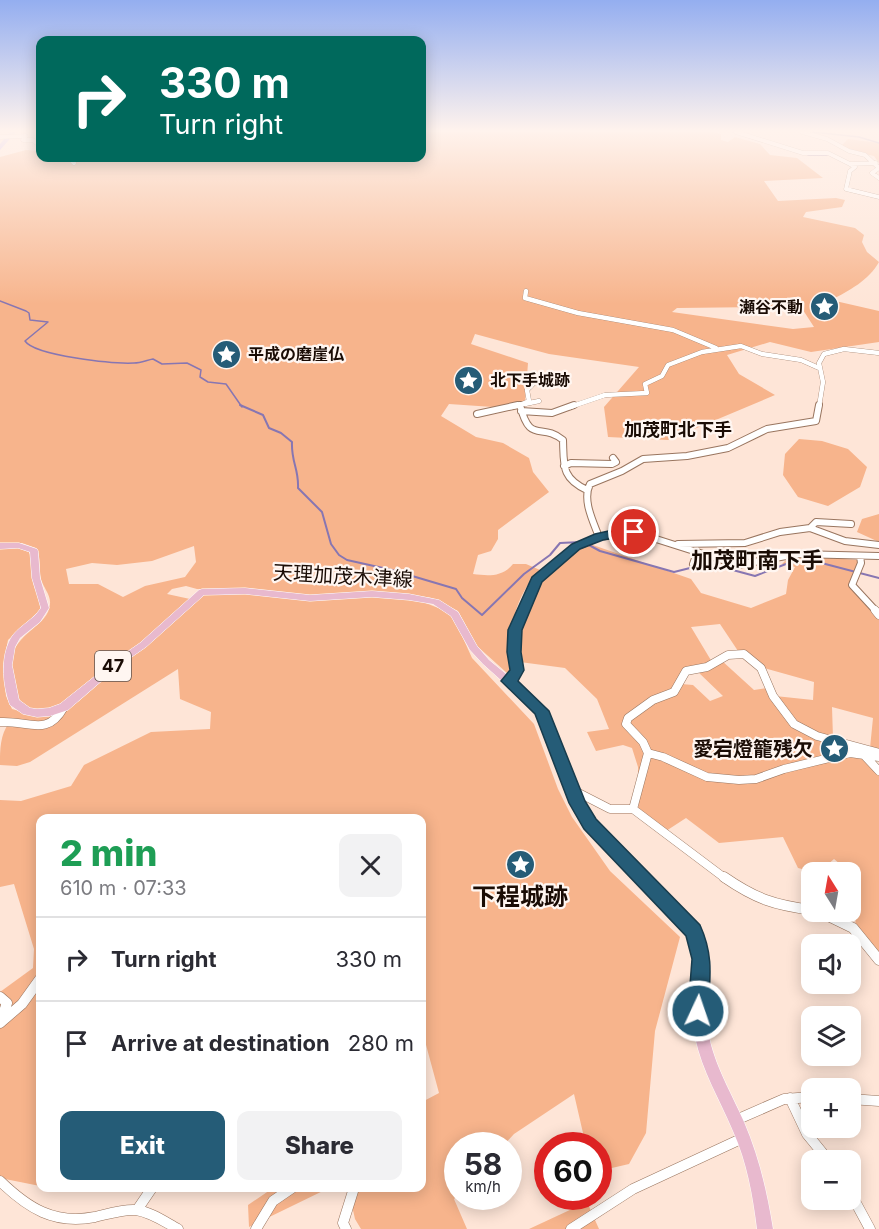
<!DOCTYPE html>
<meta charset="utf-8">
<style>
body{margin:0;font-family:Inter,"Noto Sans JP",sans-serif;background:#f2f2f3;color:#2b2b33;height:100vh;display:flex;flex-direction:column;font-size:22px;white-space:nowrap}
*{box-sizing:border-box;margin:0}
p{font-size:20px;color:#7c7c81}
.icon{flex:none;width:33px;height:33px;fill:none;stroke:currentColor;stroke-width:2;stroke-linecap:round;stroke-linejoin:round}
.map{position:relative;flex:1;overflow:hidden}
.details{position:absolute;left:36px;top:814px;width:390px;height:378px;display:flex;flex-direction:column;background:#fff;border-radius:12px;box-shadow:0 3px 15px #0003}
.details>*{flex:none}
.hud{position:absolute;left:36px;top:36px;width:390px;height:126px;border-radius:12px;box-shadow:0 3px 15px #0003;background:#00695c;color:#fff;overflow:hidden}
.needle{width:39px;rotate:349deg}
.buttons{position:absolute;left:801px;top:862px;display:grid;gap:12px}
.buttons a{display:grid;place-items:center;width:60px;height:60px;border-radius:12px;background:#fff;box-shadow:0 3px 15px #0003;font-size:30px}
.speed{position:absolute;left:444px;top:1132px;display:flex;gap:12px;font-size:30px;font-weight:700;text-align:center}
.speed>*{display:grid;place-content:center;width:78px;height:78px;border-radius:50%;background:#fff;box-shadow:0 3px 15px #0003;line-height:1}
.speed small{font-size:15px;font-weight:400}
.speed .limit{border:9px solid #d22;background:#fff;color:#111}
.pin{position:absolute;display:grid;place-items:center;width:51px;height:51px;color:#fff;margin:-26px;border:3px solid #fff;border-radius:50%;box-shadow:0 2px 6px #0007}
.me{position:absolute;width:66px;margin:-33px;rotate:3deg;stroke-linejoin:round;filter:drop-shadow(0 0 4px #0008)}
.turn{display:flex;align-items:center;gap:21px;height:126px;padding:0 24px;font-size:27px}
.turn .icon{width:78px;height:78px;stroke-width:2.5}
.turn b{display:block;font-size:42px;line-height:51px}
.round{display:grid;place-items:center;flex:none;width:63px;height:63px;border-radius:12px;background:#f2f2f3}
.headline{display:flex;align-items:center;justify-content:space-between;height:102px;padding:0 24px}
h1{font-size:36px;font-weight:800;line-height:45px;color:#1e9e55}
.button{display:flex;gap:12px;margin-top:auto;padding:12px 24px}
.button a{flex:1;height:69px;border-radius:12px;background:#255c77;color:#fff;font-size:24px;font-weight:800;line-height:69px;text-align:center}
.button a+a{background:#f2f2f3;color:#2b2b33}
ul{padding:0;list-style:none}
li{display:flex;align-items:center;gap:18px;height:84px;padding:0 24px;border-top:2px solid #e1e1e2}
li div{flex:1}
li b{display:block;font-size:22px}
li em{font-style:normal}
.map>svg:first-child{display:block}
</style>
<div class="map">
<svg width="879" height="1229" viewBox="0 0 879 1229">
<rect width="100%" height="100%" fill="#fee5d7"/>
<!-- green -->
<path fill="#f7b48c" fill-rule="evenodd" d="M422,132H713L721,134V140L728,142L735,137L760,144L770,155L797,158L823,178L764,181L778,201L836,198L845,200L842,207L806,212L803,217L855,228L864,235L862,242L867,252L879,262C869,280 849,291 831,300L879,311V342L811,352L770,342L727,355L739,374L775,395L668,440L608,437L604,407L639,367L549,354L475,334L471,344L528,363L525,402L493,407L449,404L441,416L476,437L503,443L529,458L533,472L549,492L498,530V539L491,551L478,555L473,574C489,576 502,577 513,564H526L540,570C514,596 506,636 514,670L507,673L477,646L458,611L432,598L405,594L314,596L263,590L197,589L186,586L172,589L167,594L190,599C160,626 131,652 100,676C85,687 71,700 54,708C22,722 10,688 11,663C13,632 49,627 50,604C51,595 43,587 41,579C38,568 42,558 36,548L22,543L0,544V157L26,150L40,151V158H422ZM762,307L803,310L814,327L793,329L672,312L677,308ZM194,546L196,562L185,577L145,586L123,597L98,584H69L66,569L92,563L117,565L152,561Z
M848,139L879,143V163L874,156L847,150L842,145Z
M799,439L822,441L848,449L867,467L860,487L828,506L798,497L783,475L785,454Z
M879,514V542L857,532L862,519Z
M590,544L691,579L701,593L751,608L786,594L788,580L795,567L782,564L788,558L798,556L859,560L850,585L875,611L879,620V751L870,748L873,718L832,707L833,738C801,730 795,722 775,696L813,700L814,682L764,668L738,651L720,624L691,627L712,662L687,668L672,690L626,717L646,753L638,778V767L632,748L623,745L596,751L587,732L609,729L597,699L565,668L520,662V631L541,581L569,556Z
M0,548H19L29,552C33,561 31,572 33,582C35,592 41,599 40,610L8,640L3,666L6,696L12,709L40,717L59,713L79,701L200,595L226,592L305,599L379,596L423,602L446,611L454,618L472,658L534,724L558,789L572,817L610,871L680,937L655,1031L646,1133L629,1164L599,1171L598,1146H586L574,1094L514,1134L503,1146H458L457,1196L454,1199L467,1229H361L355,1219L348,1188H422V1102L439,1093L422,1030V819H40V1186L0,1178V992L33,968L34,949L14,884L0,887V800L21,801L71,786L84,765L151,732L210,729L211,712L180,699L178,669L30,762L17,766L0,765C0,750 0,735 9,723L0,721Z
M721,660L754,690L767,688L780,712L792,725L863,749L755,777L714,776L649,751L631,727L630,719L681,684L693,685L710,701L723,696L697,671Z
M851,755L859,756L879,774V956L855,927L859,880L834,859L818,873L798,868L783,837L719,843L686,818L666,831L638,809L642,782L652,756L726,782L785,771Z
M273,1188H329L249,1227L248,1205Z
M587,1202L599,1229H529Z"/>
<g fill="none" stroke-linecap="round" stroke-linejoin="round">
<!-- stream-far1 -->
<path stroke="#8776b2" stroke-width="1.5" d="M733,132L760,141
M813,132L859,137L879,143
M808,155H827
M0,301L26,311L29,313L30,320L48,322L25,341C35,356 115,364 134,363C141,363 147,360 153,359L162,364L187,363L201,370L200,377L208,382L226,384L242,407"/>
<!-- stream -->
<path stroke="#8776b2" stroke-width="2" d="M240,405L263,415L269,428L281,433L292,442C291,462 299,469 298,488L322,512L331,544L339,555L347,560L392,570L456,589L462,598L482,615L524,574L550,555L560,543L581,542
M587,544L600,551L674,572L694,567L714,565L755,576L786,564L810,560L879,578"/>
<!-- river -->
<path fill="#b6a4fc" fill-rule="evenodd" d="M10,132H16L0,150V144Z"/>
<defs>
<path id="minor-far4" d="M736,132L803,153H828L850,164L876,163
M802,132L827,139L849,151L865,155L879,168L872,173L879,178
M0,137L26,136L23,140H33L40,146
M69,158L74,163
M850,164L855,167L850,171L846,189L879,197"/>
<path id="minor-far3" d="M526,291L525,298L578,313L673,330L716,348
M525,404L539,401
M520,405L529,401L527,390L540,377
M511,407L520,405L521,407
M570,407L605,395L647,393L645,384L662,376L668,365L702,352L741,346L762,354L801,360L819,368
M819,407L823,382L819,363L824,354L844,349L879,353"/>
<path id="minor-far2" d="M520,405C530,445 541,422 563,440C564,465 561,478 587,490
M521,411L552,413L574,405
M477,414L518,405
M564,466L571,463L612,464L616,462L613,458
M810,528L816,522L851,524
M599,537C593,521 582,500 590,484L622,471L643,459L687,456L728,448L767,429L816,421L819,405
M678,544L745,543L780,532L810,528L845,541L879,545
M860,556L861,563L852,585L876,611
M693,564L697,553
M523,611L536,580L576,547L599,537L634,532L738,565L797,554L879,556"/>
<path id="minor-far1" d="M875,610L879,615
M508,681L516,675L515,630L524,610
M0,722C28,720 47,738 64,707
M648,753L663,757L707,777L739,780L756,779L784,769L850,753L879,757
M864,755L879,771
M571,789L610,809H633L726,879
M633,809L648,753L643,742L626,724L628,718L653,700L674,692L686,671L707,667L728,655L744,654L761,668L773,696L794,724L817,736L879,753"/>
<path id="minor" d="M724,877C756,899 774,905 812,910
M820,912L853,928L879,960
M0,997L7,1003L1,1020
M0,1023L22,1004L40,979
M790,1098L807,1134L829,1161
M850,1099L879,1101
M736,1120L784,1099L812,1097
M0,1181C28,1208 54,1225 95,1217C108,1214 122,1209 136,1210C151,1212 165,1222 178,1229
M850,1192L870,1229
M137,1210L152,1188
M256,1229L273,1201L292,1188
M346,1229L343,1223L354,1188
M571,1229L633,1189L743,1138"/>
<path id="major" d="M0,543H19L37,549L38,551L40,578L49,608L40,622L20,638L15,647L12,665L19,700L30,708L37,709L49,708L60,704L114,661L140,643L199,590L202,589L245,588L310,595L372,591L409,594L439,600L458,612L477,646L489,660L540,702L545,709L582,802L594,821L690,917C716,958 702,981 707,1024C711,1060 730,1090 744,1122C759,1157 767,1192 773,1229H757C753,1196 747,1162 733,1131C720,1100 702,1071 695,1037C688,998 704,961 682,925L586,827L572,803L536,713L532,708L483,664L470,650L451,616L433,604L409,600L372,597L310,601L245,594L204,595L146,647L120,665L68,710L50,716L37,717L23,714L10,705C2,684 0,653 13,635C22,624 32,621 41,608L32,578L30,552L18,548L0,549Z"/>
</defs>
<!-- minor-far4 casing -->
<use href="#minor-far4" stroke="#99755f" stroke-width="4.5"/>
<!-- minor-far3 casing -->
<use href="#minor-far3" stroke="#99755f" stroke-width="5"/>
<!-- minor-far2 casing -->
<use href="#minor-far2" stroke="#99755f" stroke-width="8"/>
<!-- minor-far1 casing -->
<use href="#minor-far1" stroke="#99755f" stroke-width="9"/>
<!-- minor casing -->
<use href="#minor" stroke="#99755f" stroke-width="11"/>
<!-- major casing -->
<use href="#major" stroke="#fff" stroke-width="1"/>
<!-- minor-far4 -->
<use href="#minor-far4" stroke="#fff" stroke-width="4"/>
<!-- minor-far3 -->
<use href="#minor-far3" stroke="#fff" stroke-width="4.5"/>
<!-- minor-far2 -->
<use href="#minor-far2" stroke="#fff" stroke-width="6"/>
<!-- minor-far1 -->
<use href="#minor-far1" stroke="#fff" stroke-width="8"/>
<!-- minor -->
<use href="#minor" stroke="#fff" stroke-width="10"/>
<!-- major -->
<use href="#major" fill="#e8b9ce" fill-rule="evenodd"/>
</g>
<!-- sky -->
<linearGradient id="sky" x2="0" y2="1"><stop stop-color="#94aef0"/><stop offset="0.43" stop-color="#fff3ed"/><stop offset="1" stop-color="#fff3ed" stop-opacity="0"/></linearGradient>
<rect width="879" height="304" fill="url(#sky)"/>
<!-- route -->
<path fill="#255c77" stroke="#183c4d" stroke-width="1.5" d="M622,528H634L640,532L634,535L603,540L580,549L542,582L522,630L521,652L524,670L518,681L549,711L585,801L596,819L700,925C714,956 710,977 708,1011L705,1017L698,1020L691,1017L688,1011L692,959L686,936L584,829L569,803L535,714L501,681L510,670L507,652L508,630L532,577L572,544L595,534Z"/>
<!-- icons -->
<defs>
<symbol id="sight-disc" viewBox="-11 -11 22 22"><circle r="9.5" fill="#255c77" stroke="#fff6f1"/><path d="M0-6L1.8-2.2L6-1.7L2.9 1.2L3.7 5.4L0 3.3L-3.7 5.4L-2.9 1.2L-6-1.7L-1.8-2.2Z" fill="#fff"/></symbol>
</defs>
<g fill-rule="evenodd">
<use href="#sight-disc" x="808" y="290" width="33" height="33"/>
<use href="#sight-disc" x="210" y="338" width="33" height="33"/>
<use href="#sight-disc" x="452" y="364" width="33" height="33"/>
<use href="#sight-disc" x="818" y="732" width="33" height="33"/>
<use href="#sight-disc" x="504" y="848" width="33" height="33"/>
</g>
<g text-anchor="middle" stroke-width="4.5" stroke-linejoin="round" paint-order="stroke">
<!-- far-poi labels -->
<g font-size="16" font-weight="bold" fill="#1a0c05" stroke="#fff6f1" text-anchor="start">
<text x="803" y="313" text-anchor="end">瀬谷不動</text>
<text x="248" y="360">平成の磨崖仏</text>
<text x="490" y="386">北下手城跡</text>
</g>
<!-- far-quarter labels -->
<g font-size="18" font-weight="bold" fill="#1a0c05" stroke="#fff6f1">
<text x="678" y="436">加茂町北下手</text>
</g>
<!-- shield labels -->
<rect fill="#fff6f1" stroke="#5f524c" stroke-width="1.5" x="95" y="651" width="36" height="30" rx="4.5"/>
<g font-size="18" font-weight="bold" fill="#1a0c05">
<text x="113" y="672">47</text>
</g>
<!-- street labels -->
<g font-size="20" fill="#1a0c05" stroke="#fff6f1">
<text transform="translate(343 576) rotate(3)" y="7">天理加茂木津線</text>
</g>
<!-- poi labels -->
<g font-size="20" font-weight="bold" fill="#1a0c05" stroke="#fff6f1" text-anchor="end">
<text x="813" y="756">愛宕燈籠残欠</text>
</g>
<!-- quarter labels -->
<g font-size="22" font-weight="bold" fill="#1a0c05" stroke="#fff6f1">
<text x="757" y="568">加茂町南下手</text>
</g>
<!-- near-poi labels -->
<g font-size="24" font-weight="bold" fill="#1a0c05" stroke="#fff6f1">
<text x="520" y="905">下程城跡</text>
</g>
</g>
</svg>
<div class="buttons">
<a><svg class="needle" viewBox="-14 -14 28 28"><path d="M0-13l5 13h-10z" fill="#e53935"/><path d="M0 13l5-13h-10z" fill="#7c7c81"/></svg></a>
<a><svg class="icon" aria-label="sound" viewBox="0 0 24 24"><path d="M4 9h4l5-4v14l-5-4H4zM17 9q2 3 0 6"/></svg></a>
<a><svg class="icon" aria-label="layers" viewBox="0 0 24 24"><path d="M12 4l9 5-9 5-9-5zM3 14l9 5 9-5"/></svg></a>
<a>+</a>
<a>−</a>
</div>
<div class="speed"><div>58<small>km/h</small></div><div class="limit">60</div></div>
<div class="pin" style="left:634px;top:532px;background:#d93025"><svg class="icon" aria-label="arrive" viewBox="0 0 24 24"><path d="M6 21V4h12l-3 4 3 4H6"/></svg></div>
<svg class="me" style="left:698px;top:1011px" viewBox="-20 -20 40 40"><circle r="17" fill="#255c77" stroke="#fff" stroke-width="3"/><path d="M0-11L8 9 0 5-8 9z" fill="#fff"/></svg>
<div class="hud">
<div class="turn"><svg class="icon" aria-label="right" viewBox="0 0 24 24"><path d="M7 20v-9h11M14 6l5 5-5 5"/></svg><div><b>330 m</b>Turn right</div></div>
</div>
<section class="details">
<div class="headline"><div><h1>2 min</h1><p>610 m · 07:33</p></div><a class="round"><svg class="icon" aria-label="close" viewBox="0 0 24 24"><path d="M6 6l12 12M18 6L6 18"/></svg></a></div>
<ul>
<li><svg class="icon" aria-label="right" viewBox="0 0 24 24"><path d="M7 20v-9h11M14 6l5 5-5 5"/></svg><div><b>Turn right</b></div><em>330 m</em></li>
<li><svg class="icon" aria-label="arrive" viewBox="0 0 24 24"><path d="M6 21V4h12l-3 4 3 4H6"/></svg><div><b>Arrive at destination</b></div><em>280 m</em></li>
</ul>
<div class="button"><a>Exit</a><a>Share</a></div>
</section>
</div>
